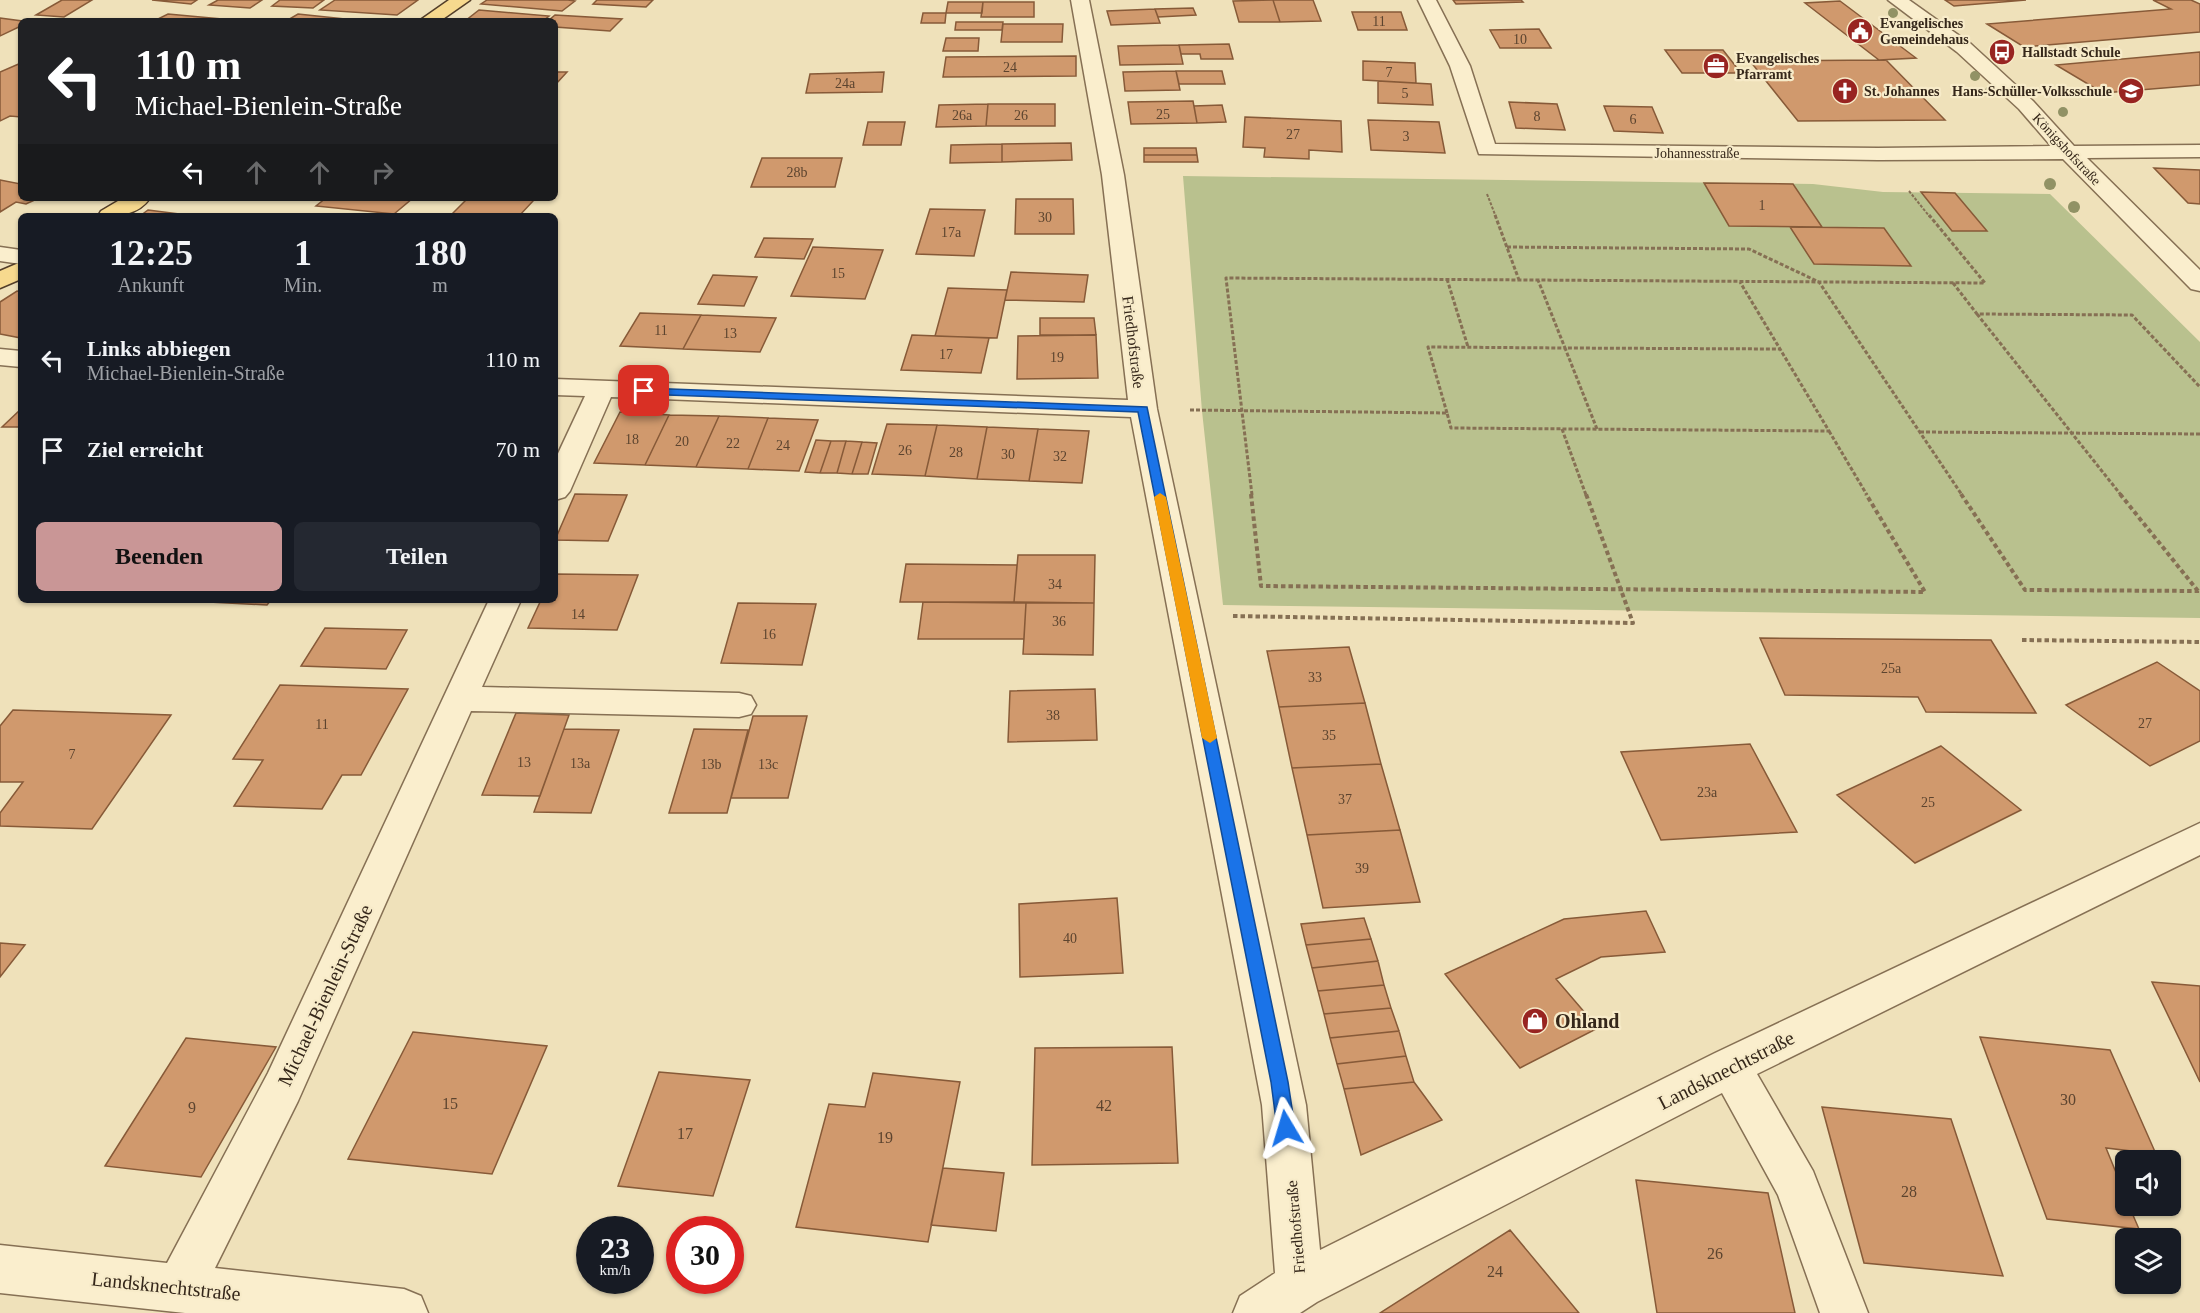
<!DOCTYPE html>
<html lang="de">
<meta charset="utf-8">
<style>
body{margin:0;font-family:Georgia,serif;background:#242831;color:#f1f3f6;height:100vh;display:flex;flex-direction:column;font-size:22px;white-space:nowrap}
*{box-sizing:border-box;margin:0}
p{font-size:20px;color:#9ea1a6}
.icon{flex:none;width:33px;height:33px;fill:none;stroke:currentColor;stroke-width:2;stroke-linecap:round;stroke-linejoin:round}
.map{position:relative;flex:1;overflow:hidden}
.side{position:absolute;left:18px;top:213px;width:540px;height:390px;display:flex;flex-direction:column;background:#171b24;border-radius:9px;box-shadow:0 2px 4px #0004}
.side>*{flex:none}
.top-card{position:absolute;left:18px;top:18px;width:540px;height:183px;border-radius:9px;box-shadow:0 2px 4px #0004;background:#202124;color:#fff;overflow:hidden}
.fabs{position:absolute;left:2115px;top:1150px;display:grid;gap:12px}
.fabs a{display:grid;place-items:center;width:66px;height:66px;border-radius:9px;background:#171b24;box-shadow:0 2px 4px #0004;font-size:30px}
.speed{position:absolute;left:576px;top:1216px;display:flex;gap:12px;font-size:30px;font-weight:700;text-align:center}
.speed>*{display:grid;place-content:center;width:78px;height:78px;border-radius:50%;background:#171b24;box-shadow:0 2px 4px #0004;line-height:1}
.speed small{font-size:15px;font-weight:400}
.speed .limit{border:9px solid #d22;background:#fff;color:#111}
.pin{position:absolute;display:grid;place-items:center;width:51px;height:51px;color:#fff;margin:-26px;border-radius:12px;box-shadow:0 3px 9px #0006}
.me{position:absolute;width:66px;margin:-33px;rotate:353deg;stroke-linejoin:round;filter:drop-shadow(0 0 4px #0008)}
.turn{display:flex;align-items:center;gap:21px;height:126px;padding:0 18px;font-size:27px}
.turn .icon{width:78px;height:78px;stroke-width:2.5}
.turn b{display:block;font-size:42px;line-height:51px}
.lanes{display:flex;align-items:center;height:57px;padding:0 18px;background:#0003;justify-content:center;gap:30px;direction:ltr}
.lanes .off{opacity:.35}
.eta{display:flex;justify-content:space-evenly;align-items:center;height:102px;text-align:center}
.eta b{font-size:36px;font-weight:700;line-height:42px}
.cta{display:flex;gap:12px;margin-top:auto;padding:12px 18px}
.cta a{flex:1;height:69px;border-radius:9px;background:#c99696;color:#111;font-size:24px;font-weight:700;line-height:69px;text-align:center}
.cta a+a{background:#242831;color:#f1f3f6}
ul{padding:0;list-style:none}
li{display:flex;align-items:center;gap:18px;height:90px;padding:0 18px}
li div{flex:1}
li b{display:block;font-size:22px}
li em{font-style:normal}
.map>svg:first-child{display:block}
</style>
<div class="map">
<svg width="2200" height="1313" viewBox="0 0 2200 1313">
<rect width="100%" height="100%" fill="#efe1ba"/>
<!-- cemetery -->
<path fill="#b9c18e" d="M1183,176L1813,184L1883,192L2050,194L2200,342V618L1223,605L1202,411Z"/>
<!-- building -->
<path fill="#d0996d" stroke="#875a38" stroke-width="1.5" d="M62,0H92L64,17L36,15Z
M152,0H197L191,4Z
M218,0H262L250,8L209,5Z
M280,0H324L313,8L272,6Z
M335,0H418L397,15L320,10Z
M487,0H568L575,1L562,11L481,4Z
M597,0H653L646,7L593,4Z
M1273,0H1313L1321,21L1280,22Z
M1273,0L1280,22H1239L1233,1Z
M1453,0H1521L1523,2L1456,4Z
M1945,0H2026L1954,6Z
M2153,0H2191L2200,4V32L2024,47L1987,24L2171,9Z
M1840,1L1916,58L1879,60L1805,3Z
M948,2H983L982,13H946Z
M983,2H1034V17H981Z
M1193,8L1196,15L1158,17L1155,9Z
M1155,9L1160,23L1111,25L1107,11Z
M479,10L549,16L543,21H465Z
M1352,12H1401L1407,30H1358Z
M923,13H946L945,23H921Z
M168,14L233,20L154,21Z
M298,14L364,21H286Z
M555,15L622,19L610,31L555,27V21H548Z
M0,18L22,21L21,26L0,36Z
M956,22H1003L1002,30H955Z
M1003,24H1063L1062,42H1001Z
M1539,29L1551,48H1500L1490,30Z
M946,38H979L978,51H943Z
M1229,44L1233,59H1201L1200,54H1181L1179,45Z
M1179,45L1183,64L1120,65L1118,46Z
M1665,50H1723L1741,73H1682Z
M2200,52V85L2103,93L2056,65Z
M1076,56V76L943,77L946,57Z
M1886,60L1945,120L1798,121L1750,61Z
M1363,61L1415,63L1416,83L1363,80Z
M21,63V117L10,116L0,121V72Z
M1176,71L1180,90L1125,91L1123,72Z
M1176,71H1222L1225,84H1179Z
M555,72H567L555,85Z
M884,72L882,92L806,93L810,74Z
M1378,81L1431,84L1433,105L1378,103Z
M1193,101L1197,123L1131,124L1128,102Z
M1509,102L1557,104L1565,130L1516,128Z
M988,104L986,126L936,127L939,105Z
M988,104H1055V126H986Z
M1222,105L1226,122L1197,123L1194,106Z
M1604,106L1652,107L1663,133L1614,131Z
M1245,117L1341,121L1342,152L1309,150V159L1264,157L1265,148L1243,147Z
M1368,120L1439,122L1445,153L1371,150Z
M868,122H905L901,145H863Z
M1071,143L1072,160L1002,162V144Z
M1002,144V162L950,163L951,145Z
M1144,148H1196L1197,155H1144Z
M1144,155H1197L1198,162H1144Z
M762,158H842L835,187H751Z
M2154,168L2200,170V204L2188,203Z
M0,180L21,184V198H39L26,204L16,202L0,212Z
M1704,183L1793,184L1822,227L1729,226Z
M1921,192L1955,193L1987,231H1952Z
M326,198H413L394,214L316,206Z
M468,198H505L534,200L519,216H450Z
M1016,199H1073L1074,234H1015Z
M930,209L985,210L974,256L916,254Z
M148,210L195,216H140Z
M1790,227L1884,228L1911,266L1814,264Z
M764,238L813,239L804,259L755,257Z
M813,247L883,250L865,299L791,296Z
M1011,272L1088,275L1084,302L1005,300Z
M713,275L757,277L744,306L698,304Z
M948,288L1007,290L997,338L935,336Z
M17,291L21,292V338L0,334V302Z
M640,313L701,315L683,349L620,346Z
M701,315L776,318L760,352L683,349Z
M1040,318H1094L1096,335H1040Z
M912,335L989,338L981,373L901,370Z
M1096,335L1098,378L1017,379L1018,336Z
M21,409V427H2Z
M620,412L669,415L645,465L594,463Z
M669,415L719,416L696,467L645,465Z
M719,416L768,418L748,469L696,467Z
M768,418L818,420L799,471L748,469Z
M887,424L937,425L925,476L872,474Z
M937,425L987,427L977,479L925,476Z
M987,427L1038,429L1029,481L977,479Z
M1038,429L1089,431L1082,483L1029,481Z
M816,440L831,441L820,473L805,472Z
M831,441H846L837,473H820Z
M846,441L862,442L852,474L837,473Z
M862,442L877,443L868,474H852Z
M575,494L627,495L608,541L555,540Z
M1018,555H1095L1094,603L1014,602Z
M906,564L1017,565L1014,602H900Z
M555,574L638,575L617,630L528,628L541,600H555Z
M171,600H271L267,605Z
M923,602L1026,603L1024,639H918Z
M738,603L816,604L802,665L721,663Z
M1026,603H1094L1093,655L1023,654Z
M325,628L407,630L386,669L301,666Z
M1760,638L1991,640L2036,713L1926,712L1918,697L1785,695Z
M1349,647L1365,703L1279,707L1267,651Z
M2157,662L2200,691V741L2150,766L2066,705Z
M280,685L408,689L361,775H342L322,809L234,806L263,760L233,759Z
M1095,689L1097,740L1008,742L1010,691Z
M1365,703L1381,764L1292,768L1279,707Z
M13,710L171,715L92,829L0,826V813L23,782H0V726Z
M516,713L569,715L540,796L482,795Z
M753,716H807L788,798H731Z
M564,729L619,730L591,813L534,812Z
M694,729L748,730L727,813H669Z
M1750,744L1797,832L1661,840L1621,752Z
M1941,746L2021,810L1915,863L1837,795Z
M1381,764L1400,830L1307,835L1292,768Z
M1400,830L1420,902L1323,908L1307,835Z
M1117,898L1123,973L1020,977L1019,904Z
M1646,911L1665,952L1601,957L1556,979L1598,1028L1520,1068L1445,974L1564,919Z
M1364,918L1371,939L1306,945L1301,924Z
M1371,939L1378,961L1312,968L1306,945Z
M0,943L25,945L0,977Z
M1378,961L1384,985L1318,991L1312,968Z
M2152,982L2200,986V1082Z
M1384,985L1391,1008L1324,1014L1318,991Z
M1391,1008L1399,1031L1330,1038L1324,1014Z
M1399,1031L1406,1056L1337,1064L1330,1038Z
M413,1032L547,1046L492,1174L348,1159Z
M1980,1037L2110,1050L2156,1154L2106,1148L2126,1197V1206H2129L2139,1229L2047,1219Z
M186,1038L276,1047L201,1177L105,1166Z
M1172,1047L1178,1163L1032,1165L1035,1048Z
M1406,1056L1414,1082L1344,1089L1337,1064Z
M659,1072L750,1080L713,1196L618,1186Z
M873,1073L960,1082L928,1242L796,1227L829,1104L865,1107Z
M1414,1082L1442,1120L1361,1155L1344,1089Z
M1822,1107L1951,1119L2003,1276L1864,1263Z
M943,1168L1004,1173L996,1231L931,1225Z
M1636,1180L1768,1193L1795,1313H1657Z
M1510,1230L1579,1313H1380Z"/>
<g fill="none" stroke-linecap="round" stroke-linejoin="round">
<defs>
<path id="minor" d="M1071,0H1089L1124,175L1157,409L1306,1105L1320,1250L1715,1053L2200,823V855L1757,1074L1813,1171L1868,1313H1820L1778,1195L1722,1093L1317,1302L1300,1313H1233L1240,1296L1275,1273L1262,1105L1131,417L611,397L570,491L565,497L555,500V460L585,396L555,395V379L1128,400L1102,175Z
M1418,0H1436L1470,66L1495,144L1878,148L2051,146L2019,109L1957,52L1888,0H1909L1971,44L2033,101L2074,146L2200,145V157L2087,158L2200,270V291L2191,289L2063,159L1878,160L1479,154L1450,66Z
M0,247L21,250V264L0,261Z
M0,349L21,351V367L0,365Z
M489,600H521L482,687L739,693L751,696L756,705L751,714L739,717L471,711L298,1101L215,1268L404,1289L421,1296L428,1313H185L0,1293V1245L167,1263L268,1073Z"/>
<path id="major" d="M449,0H470L440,21H419Z
M123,198H150C138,216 117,216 98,216L101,211Z
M21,262V279L0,288V271Z"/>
</defs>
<!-- minor casing -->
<use href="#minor" stroke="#867054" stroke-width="3"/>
<!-- major casing -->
<use href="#major" stroke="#533e29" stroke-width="3"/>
<!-- path-far2 -->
<path stroke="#867054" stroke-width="2" stroke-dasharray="3 1.5" stroke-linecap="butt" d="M1909,191L1930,217
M1487,194L1496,217"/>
<!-- path-far1 -->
<path stroke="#867054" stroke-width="3" stroke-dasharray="4 2" stroke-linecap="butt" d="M1495,215L1519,280
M1507,247L1749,249L1819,282L1962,495
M1447,279L1468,347
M1953,283L1977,314L2132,315L2200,387
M1977,314L2121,495
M1190,410L1447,413L1451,428L1829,431L1740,282
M1447,413L1428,347L1565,348L1538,280
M1562,429L1586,495
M1597,429L1565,348L1780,349
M1829,431L1867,495
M1920,432L2200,434
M1252,495L1226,278L1985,283L1929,215"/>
<!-- path -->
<path stroke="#867054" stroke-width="4" stroke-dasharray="4.5 3" stroke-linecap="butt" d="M1251,494L1261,586L1925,592L1866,494
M1961,494L2025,590L2200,591
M2120,494L2198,591
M1233,616L1633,623L1586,494
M2022,640L2200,642"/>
<!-- minor -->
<use href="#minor" fill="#faeecd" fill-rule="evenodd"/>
<!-- major -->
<use href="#major" fill="#f7d98e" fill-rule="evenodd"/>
</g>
<!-- trees -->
<g fill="#919265">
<circle cx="1893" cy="13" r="5"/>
<circle cx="1975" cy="76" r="5"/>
<circle cx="1990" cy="91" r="5"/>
<circle cx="2063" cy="112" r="5"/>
<circle cx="2050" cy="184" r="6"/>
<circle cx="2074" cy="207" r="6"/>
</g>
<!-- route -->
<path fill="#1a73e8" stroke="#114b97" stroke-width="1.5" d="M644,388L1147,407L1288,1082L1295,1128L1293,1134L1286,1136L1280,1134L1277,1128L1271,1082L1138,412L640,394L638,391Z"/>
<!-- slow -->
<path fill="#f59e0b" d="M1160,493L1166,497L1217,738L1210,743L1202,738L1154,497Z"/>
<!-- icons -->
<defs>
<symbol id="civic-disc" viewBox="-11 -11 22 22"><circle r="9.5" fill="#982421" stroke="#f7ebc9"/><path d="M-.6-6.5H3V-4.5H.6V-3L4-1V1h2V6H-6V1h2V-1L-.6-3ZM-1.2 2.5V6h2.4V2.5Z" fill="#fff"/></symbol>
<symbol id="bus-disc" viewBox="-11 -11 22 22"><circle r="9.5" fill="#982421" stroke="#f7ebc9"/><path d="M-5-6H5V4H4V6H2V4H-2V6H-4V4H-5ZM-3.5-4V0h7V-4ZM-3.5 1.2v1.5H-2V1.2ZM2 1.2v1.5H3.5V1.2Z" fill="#fff"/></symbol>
<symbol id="office-disc" viewBox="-11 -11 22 22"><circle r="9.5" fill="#982421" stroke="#f7ebc9"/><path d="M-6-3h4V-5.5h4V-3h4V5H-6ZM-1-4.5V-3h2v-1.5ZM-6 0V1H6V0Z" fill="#fff"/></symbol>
<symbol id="church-disc" viewBox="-11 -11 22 22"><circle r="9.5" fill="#982421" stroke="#f7ebc9"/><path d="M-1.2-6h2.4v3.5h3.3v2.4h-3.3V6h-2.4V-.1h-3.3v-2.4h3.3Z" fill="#fff"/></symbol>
<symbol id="school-disc" viewBox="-11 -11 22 22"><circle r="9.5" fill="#982421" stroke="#f7ebc9"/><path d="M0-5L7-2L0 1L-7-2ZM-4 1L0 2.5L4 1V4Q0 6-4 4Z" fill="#fff"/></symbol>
<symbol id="shop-disc" viewBox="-11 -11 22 22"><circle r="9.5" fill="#982421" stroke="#f7ebc9"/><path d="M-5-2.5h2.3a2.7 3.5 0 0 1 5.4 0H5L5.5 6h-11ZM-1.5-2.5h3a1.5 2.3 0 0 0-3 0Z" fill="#fff"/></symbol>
</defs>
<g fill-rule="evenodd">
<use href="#civic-disc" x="1845" y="16" width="30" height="30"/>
<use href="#bus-disc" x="1987" y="37" width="30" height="30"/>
<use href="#office-disc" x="1701" y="51" width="30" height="30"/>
<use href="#church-disc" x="1830" y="76" width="30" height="30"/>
<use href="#school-disc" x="2116" y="76" width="30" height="30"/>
<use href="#shop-disc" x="1520" y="1006" width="30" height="30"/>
</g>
<g text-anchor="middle" stroke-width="4.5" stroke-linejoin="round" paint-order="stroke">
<!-- number labels -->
<g font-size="14" fill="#5c442f">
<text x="1379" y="26">11</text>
<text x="1520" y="44">10</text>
<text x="1010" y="72">24</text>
<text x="1389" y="77">7</text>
<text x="845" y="88">24a</text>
<text x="1405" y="98">5</text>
<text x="1163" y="119">25</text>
<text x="962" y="120">26a</text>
<text x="1021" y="120">26</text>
<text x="1537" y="121">8</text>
<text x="1633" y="124">6</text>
<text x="1293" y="139">27</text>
<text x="1406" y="141">3</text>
<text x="797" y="177">28b</text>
<text x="1762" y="210">1</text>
<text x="1045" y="222">30</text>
<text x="951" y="237">17a</text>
<text x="838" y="278">15</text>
<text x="661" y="335">11</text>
<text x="730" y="338">13</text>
<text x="946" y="359">17</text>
<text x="1057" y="362">19</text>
<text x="632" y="444">18</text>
<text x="682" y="446">20</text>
<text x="733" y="448">22</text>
<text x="783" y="450">24</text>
<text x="905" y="455">26</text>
<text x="956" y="457">28</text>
<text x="1008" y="459">30</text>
<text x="1060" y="461">32</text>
<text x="1055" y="589">34</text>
<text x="578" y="619">14</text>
<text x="1059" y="626">36</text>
<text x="769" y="639">16</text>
<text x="1891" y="673">25a</text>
<text x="1315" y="682">33</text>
<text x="1053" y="720">38</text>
<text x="2145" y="728">27</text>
<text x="322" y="729">11</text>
<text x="1329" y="740">35</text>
<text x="72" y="759">7</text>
<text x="524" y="767">13</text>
<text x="580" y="768">13a</text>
<text x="711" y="769">13b</text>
<text x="768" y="769">13c</text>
<text x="1707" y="797">23a</text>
<text x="1345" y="804">37</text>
<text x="1928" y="807">25</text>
<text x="1362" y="873">39</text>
<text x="1070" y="943">40</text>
</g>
<!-- far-poi labels -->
<g font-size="14" font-weight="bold" fill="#35271a" stroke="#f7ebc9" text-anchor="start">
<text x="1880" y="28">Evangelisches<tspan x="1880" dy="16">Gemeindehaus</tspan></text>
<text x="2022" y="57">Hallstadt Schule</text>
<text x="1736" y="63">Evangelisches<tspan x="1736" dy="16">Pfarramt</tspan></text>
<text x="1864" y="96">St. Johannes</text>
<text x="2112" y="96" text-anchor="end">Hans-Schüller-Volksschule</text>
</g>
<!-- far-street labels -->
<g font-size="14" fill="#35271a" stroke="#f7ebc9">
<text transform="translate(2067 149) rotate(47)" y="5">Königshofstraße</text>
<text x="1697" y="158">Johannesstraße</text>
</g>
<!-- street labels -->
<g font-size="16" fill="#35271a" stroke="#f7ebc9">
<text transform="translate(1134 342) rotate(83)" y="6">Friedhofstraße</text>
<text transform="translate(1295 1227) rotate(-95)" y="6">Friedhofstraße</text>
</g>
<!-- near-number labels -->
<g font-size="16" fill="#5c442f">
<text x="2068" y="1105">30</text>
<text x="450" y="1109">15</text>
<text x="1104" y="1111">42</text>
<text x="192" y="1113">9</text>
<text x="685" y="1139">17</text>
<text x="885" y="1143">19</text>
<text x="1909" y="1197">28</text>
<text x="1715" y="1259">26</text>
<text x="1495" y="1277">24</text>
</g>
<!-- near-street labels -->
<g font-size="20" fill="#35271a" stroke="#f7ebc9">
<text transform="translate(325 995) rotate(-65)" y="7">Michael-Bienlein-Straße</text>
<text transform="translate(1726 1070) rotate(-27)" y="7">Landsknechtstraße</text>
<text transform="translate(166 1286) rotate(6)" y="7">Landsknechtstraße</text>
</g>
<!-- near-poi labels -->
<g font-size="20" font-weight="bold" fill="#35271a" stroke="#f7ebc9" text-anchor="start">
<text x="1555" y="1028">Ohland</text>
</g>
</g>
</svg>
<div class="fabs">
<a><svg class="icon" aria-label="sound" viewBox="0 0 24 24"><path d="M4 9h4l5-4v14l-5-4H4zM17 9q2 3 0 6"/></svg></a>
<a><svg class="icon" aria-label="layers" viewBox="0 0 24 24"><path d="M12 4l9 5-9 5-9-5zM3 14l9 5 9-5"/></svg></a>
</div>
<div class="speed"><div>23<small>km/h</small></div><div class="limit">30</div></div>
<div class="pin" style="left:644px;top:391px;background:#d93025"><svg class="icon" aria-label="arrive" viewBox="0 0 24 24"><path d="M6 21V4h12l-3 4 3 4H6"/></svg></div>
<svg class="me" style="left:1286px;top:1128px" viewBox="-20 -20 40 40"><path d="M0-17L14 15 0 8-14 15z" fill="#1a73e8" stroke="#fff" stroke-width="4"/></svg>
<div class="top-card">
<div class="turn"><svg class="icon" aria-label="left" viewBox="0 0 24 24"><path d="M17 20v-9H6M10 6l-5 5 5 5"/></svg><div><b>110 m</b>Michael-Bienlein-Straße</div></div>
<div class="lanes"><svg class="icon" aria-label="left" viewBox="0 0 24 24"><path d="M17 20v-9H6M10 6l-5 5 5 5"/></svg><svg class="icon off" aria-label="ahead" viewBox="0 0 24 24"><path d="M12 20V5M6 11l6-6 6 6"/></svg><svg class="icon off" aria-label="ahead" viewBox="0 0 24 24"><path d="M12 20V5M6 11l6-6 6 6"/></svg><svg class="icon off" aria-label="right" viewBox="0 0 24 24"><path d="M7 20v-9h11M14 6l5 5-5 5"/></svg></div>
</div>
<section class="side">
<div class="eta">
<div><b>12:25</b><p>Ankunft</p></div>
<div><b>1</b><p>Min.</p></div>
<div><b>180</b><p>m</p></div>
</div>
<ul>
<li><svg class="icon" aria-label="left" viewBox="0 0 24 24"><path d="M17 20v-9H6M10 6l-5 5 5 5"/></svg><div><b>Links abbiegen</b><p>Michael-Bienlein-Straße</p></div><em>110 m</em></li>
<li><svg class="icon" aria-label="arrive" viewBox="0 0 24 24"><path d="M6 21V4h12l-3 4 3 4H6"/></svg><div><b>Ziel erreicht</b></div><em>70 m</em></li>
</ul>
<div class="cta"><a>Beenden</a><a>Teilen</a></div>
</section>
</div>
